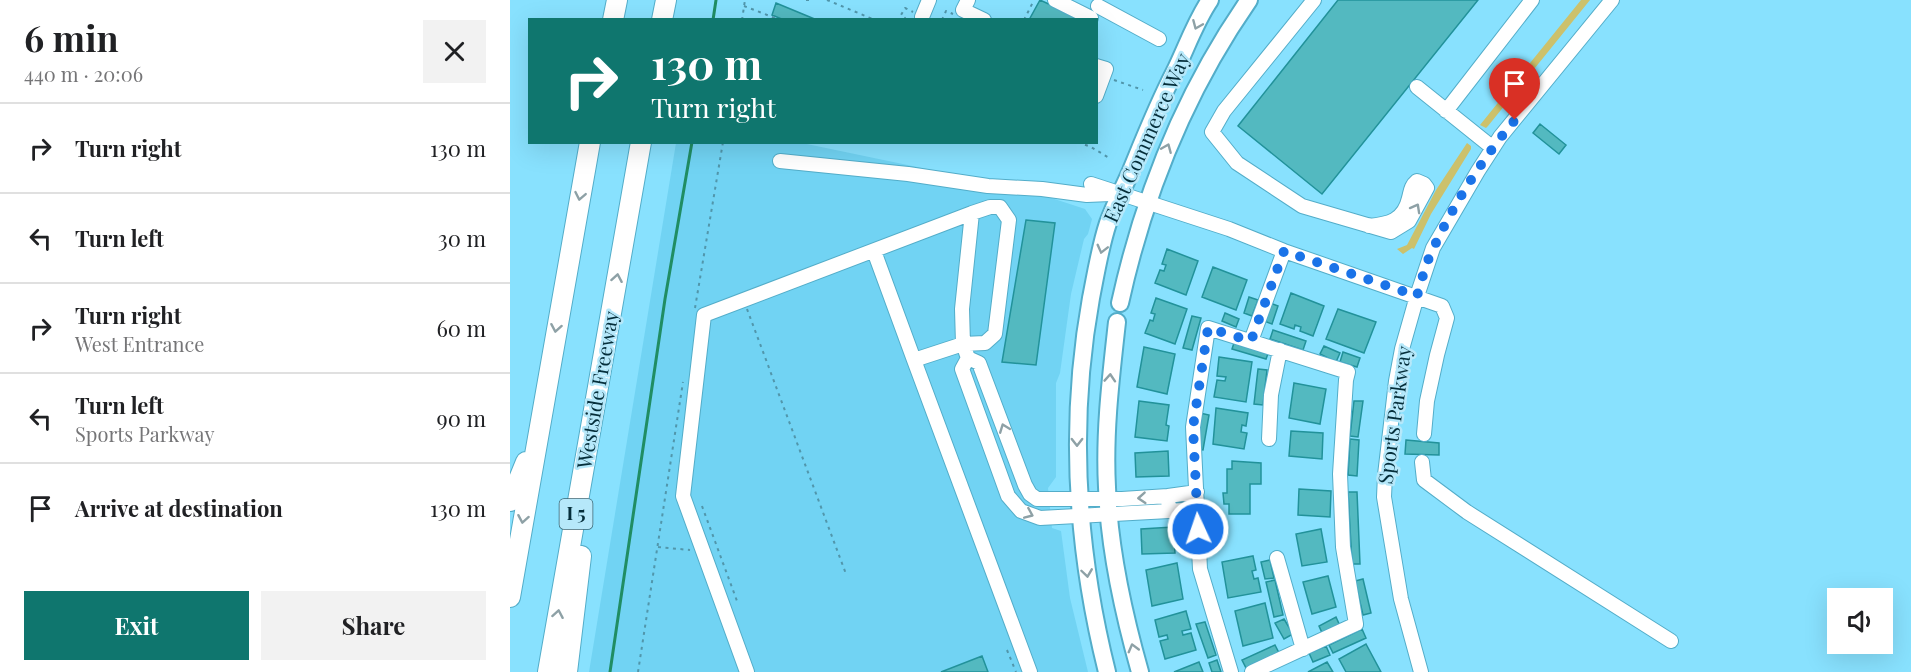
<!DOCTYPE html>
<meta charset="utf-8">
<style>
body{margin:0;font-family:"Playfair Display",serif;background:#f2f2f2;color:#202124;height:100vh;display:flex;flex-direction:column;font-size:22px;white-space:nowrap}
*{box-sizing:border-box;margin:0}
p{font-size:20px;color:#757577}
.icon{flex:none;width:33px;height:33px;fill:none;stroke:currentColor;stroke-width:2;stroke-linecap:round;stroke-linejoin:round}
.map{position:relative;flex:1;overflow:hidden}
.drawer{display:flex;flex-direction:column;background:#fff;width:510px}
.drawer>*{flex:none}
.guide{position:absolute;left:18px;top:18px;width:570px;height:126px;border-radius:0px;box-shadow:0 6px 24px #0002;background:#0f766e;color:#fff;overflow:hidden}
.controls{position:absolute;left:1317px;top:588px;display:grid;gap:12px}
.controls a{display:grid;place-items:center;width:66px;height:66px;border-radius:0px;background:#fff;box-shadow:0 6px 24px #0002;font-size:30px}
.pin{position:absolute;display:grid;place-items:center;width:51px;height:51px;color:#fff;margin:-62px -26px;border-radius:50% 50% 50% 0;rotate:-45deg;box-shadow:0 0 6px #0007}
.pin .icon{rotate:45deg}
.me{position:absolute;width:66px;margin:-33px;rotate:357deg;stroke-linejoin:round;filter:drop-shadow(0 0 4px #0008)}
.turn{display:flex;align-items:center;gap:21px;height:126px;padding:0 24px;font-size:27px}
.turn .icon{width:78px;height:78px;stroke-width:2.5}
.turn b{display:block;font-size:42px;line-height:51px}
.round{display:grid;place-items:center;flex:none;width:63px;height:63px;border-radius:0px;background:#f2f2f2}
.head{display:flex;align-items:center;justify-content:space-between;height:102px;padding:0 24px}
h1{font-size:36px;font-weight:700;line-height:45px}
.button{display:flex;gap:12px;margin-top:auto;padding:12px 24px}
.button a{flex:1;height:69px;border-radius:0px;background:#0f766e;color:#fff;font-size:24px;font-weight:700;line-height:69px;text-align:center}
.button a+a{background:#f2f2f2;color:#202124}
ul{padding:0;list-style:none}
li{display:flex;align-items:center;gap:18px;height:90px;padding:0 24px;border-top:2px solid #e0e0e0}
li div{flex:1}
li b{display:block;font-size:22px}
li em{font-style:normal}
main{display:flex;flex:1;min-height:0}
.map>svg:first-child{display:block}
</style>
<main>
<section class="drawer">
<div class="head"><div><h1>6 min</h1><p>440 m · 20:06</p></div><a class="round"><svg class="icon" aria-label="close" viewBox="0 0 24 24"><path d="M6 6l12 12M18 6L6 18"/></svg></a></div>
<ul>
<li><svg class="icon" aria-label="right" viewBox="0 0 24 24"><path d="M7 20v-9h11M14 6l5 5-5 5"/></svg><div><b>Turn right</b></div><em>130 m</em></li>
<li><svg class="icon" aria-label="left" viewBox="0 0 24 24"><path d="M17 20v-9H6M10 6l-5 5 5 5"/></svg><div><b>Turn left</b></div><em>30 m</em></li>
<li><svg class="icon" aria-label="right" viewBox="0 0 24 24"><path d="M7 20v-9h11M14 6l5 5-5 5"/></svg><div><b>Turn right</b><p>West Entrance</p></div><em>60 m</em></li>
<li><svg class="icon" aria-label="left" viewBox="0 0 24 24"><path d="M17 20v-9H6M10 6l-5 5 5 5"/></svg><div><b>Turn left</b><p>Sports Parkway</p></div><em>90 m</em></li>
<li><svg class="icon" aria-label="arrive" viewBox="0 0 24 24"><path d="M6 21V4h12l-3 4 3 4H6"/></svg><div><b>Arrive at destination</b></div><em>130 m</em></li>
</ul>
<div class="button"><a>Exit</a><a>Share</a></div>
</section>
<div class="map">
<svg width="1401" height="672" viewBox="0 0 1401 672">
<rect width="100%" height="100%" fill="#88e1fe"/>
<!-- built -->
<path fill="#71d3f3" d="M166,143H292L517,190L575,209L582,219L578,234L574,239L561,294L550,373L546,383V477L538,488L542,528L551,531L560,598L578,672H79Z"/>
<!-- green -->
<path fill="#ccc16b" d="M1071,0H1080L978,126L976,128L970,125Z
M957,143L961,146V149L921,214L904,249L902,248L893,254L887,249L897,245L926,190Z"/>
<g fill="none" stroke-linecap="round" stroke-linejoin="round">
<!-- stream -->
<path stroke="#208d63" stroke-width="3" d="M203,20L206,0
M100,672L155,299L182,142"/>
</g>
<!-- building -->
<path fill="#53b9c0" stroke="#22929a" stroke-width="1.5" d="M530,0L567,17L566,20H519Z
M828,0H968L812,194L728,126Z
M266,3L307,20H274L262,15Z
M1030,124L1056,145L1049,154L1023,133Z
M516,220L545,223L526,365L492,362Z
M657,249L688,261L676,295L645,283L650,270L654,271L656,265L652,264Z
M703,267L737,280L726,310L692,297Z
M781,293L814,306L803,336L790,331L791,327L785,325L784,329L770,324Z
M739,297L748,300L742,316L734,313Z
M646,298L677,309L665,344L635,333L640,320L643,321L645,314L641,313Z
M760,303L768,306L762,324L754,321Z
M828,309L866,322L854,353L816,339Z
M715,313L729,319L726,327L712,321Z
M682,316L691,318L682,350L673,348Z
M763,330L796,341L793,350L760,339Z
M725,340L759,351L756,359L722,349Z
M814,346L830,353L826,362L810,354Z
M634,347L665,354L657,394L627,387Z
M833,352L850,358L847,367L830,362Z
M709,357L742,362L736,402L704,397L707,380L715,381L716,377L707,376Z
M748,369L757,370L753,405L744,404Z
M784,383L816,389L810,424L779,418Z
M629,401L659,405L656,425L659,426L657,441L625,437Z
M844,401H853L848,437L840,436Z
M706,408L738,413L736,426L732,425L731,432L737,433L734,449L703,444Z
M690,413L699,415L693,450L685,449Z
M781,431L813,433L812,459L779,456Z
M840,439L849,440L847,476L838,475Z
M896,440L929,443V455L895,454Z
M658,451L659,476L626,477L625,453Z
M722,461L751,463V484H740V514H719V504H714L713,493H717V469H722Z
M789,489L821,491L820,517L788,515Z
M838,492H847L850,564H842Z
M663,527L665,553L632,554L631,529Z
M679,529L681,547L672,548L671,530Z
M811,529L817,562L792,566L786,534Z
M743,556L746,570L742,571L744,579L748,578L751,592L718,598L712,562Z
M760,560L764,578L755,579L751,562Z
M667,563L673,599L642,606L636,570Z
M818,576L826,607L802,614L793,582Z
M853,579L861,613L853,615L845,581Z
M765,580L773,615L764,617L756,582Z
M755,603L763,638L733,646L725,611Z
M676,611L681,629L672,631L673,635L681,633L686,650L655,659L650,641L658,639L657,635L649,637L645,620Z
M826,617L830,626L813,635L809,626Z
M774,619L783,634L774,639L765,623Z
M695,622L706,655L698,658L686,624Z
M852,629L856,638L823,653L819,645Z
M856,644L871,672H836L829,659Z
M765,645L769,653L736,668L732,660Z
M816,646L820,655L803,662L799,653Z
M472,656L478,672H431Z
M707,660L711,672H702L699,663Z
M689,662L693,672H664Z
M817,662L823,672H798Z"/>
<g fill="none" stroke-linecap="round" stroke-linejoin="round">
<defs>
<path id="minor" d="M458,0L453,10L474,20
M545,0L581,18
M804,0L714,111L702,132L727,163L792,206L881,232L899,221L917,188L914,184L907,181C901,186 901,190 899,198C894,221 878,224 859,226
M588,6L649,39
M412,17L419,0
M586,66L596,69L586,96
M907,87L983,148
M936,111L1022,0
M270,161L398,174L478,186L532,189L577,195L600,194
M581,184L719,229L774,251L932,306L937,318L927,355L917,401L914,434
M741,341L774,251
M458,358L469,363L515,485L520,494L527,499H612L658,496L659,511L530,518L511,511L498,496L452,369L458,358L453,344L475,343L485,334L499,220L490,207H480L462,213
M404,360L520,672
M759,439L761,395L770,350
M912,462L914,480L957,512L1161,641
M658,496L687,492
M659,511L687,509
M767,558L793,649
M237,672L173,496L194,315L462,213L452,309L453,344L404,360L364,251
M721,672L690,569L683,427L698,328L838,372L836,380L830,474L833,547L846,624L742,672
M911,672L891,599L874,497L875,475L886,381L892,349L907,296L923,248L968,171L990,137L1102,0"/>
<path id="major" d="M610,303C634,194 675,92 739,0
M607,322C601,376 594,432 597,487C599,549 613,612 630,672
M597,672C566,548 558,425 581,298C586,273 590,247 598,223C604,206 613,189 620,173C634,139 647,106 664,73C676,49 685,22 700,0"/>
<path id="highway" d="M103,20L107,0
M152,20L156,0
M0,501L16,462
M0,597L80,142
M38,672L131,142
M57,672L71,556"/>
</defs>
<!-- minor casing -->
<use href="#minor" stroke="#53adc9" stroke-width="16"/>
<!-- major casing -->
<use href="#major" stroke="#53adc9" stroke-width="20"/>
<!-- highway casing -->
<use href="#highway" stroke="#53adc9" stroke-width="22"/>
<!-- path -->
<path stroke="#5196ab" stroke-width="2" stroke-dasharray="3 4.5" stroke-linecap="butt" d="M296,0H299
M317,0L365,20
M234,6L270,20
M232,20L235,0
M394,20L395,18L391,15L395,8L403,12
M432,20L436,11L443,14
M514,20L524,0
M604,80L633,90
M568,142L581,147L601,159
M185,308L213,142
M237,309L336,574
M192,506L227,601
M148,547L180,550
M497,650L506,672
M128,672L173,382"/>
<!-- minor -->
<use href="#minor" stroke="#fff" stroke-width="14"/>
<!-- major -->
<use href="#major" stroke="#fff" stroke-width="16"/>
<!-- highway -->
<use href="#highway" stroke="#fff" stroke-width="20"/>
</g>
<!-- one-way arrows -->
<defs><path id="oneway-chevron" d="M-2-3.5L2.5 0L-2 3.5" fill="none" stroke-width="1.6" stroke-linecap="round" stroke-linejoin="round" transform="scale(1.5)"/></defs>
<g stroke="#8ea1a6">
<use href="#oneway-chevron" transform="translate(687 25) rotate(113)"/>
<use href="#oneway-chevron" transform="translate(657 148) rotate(-67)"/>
<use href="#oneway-chevron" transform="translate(70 196) rotate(101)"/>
<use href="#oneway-chevron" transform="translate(906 208) rotate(-61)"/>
<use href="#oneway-chevron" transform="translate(592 249) rotate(104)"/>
<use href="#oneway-chevron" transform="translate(107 278) rotate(-80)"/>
<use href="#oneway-chevron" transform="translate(46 328) rotate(100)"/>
<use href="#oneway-chevron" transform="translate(600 378) rotate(-86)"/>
<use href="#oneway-chevron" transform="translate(494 428) rotate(-111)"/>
<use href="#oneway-chevron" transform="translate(567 442) rotate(90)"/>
<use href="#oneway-chevron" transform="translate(632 498) rotate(176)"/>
<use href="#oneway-chevron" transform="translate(519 514) rotate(23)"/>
<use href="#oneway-chevron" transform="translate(13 519) rotate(100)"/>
<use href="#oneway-chevron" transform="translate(577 573) rotate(82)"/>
<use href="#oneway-chevron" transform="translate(48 614) rotate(-80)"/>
<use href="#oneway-chevron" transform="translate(623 648) rotate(-105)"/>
</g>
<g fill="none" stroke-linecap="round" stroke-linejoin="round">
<!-- route -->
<path stroke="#1a73e8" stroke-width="10" stroke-dasharray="0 18" d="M688,529L683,427L698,328L741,341L774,251L907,296C912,279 916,262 924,247C945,202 973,158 1005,120"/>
</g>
<g text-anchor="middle" stroke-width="5" stroke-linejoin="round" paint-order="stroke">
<!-- shield labels -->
<rect fill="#b6e8fa" stroke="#3a6674" stroke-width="1.5" x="49.5" y="499" width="33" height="30" rx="4.5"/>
<g font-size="18" font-weight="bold" fill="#052e3a">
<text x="66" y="520">I 5</text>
</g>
<!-- street labels -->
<g font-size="20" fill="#052e3a" stroke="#b6e8fa">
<text transform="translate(637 138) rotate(-66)" y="7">East Commerce Way</text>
<text transform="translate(88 390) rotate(-80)" y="7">Westside Freeway</text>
<text transform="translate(885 415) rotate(-82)" y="7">Sports Parkway</text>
</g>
</g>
</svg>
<div class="controls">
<a><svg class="icon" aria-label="sound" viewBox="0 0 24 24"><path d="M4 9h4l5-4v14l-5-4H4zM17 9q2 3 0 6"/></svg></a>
</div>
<div class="pin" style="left:1005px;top:120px;background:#d93025"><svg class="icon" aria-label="arrive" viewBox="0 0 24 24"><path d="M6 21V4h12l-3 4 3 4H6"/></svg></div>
<svg class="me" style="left:688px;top:529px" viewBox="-20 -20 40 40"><circle r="17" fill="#1a73e8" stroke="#fff" stroke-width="3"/><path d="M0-11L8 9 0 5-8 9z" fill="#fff"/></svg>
<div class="guide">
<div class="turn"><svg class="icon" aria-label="right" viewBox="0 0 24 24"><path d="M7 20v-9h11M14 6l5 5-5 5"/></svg><div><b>130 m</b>Turn right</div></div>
</div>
</div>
</main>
